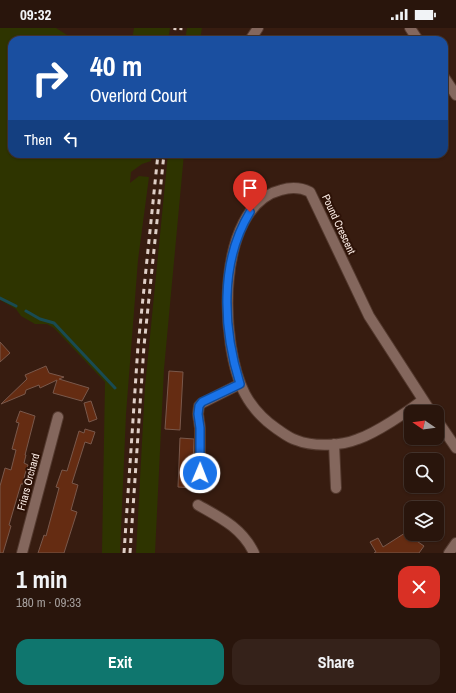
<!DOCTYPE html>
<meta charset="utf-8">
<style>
body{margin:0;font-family:"Archivo Narrow",sans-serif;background:#35221a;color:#f1f3f6;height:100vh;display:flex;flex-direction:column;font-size:15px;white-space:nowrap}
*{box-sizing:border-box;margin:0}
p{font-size:13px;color:#a59f9d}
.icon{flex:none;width:22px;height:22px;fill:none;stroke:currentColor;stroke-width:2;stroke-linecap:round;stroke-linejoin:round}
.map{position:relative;height:525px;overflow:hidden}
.sheet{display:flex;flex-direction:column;background:#29150c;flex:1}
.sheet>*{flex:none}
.guide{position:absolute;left:8px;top:8px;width:440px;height:122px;border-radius:12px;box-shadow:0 1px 3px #0004,0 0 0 1px #45342d;background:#1a4fa0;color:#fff;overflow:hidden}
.needle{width:26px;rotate:283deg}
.fabs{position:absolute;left:404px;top:377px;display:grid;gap:8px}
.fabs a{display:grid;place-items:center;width:40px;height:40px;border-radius:8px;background:#29150c;box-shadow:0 1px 3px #0004,0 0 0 1px #45342d;font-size:20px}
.pin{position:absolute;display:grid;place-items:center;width:34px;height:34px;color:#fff;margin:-41px -17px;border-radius:50% 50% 50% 0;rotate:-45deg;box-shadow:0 0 4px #0007}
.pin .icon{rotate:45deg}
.me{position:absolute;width:44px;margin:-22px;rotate:1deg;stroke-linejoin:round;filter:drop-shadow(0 0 3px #0008)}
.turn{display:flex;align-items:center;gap:14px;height:84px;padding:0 16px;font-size:18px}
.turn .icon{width:52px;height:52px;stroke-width:2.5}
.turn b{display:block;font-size:28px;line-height:34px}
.then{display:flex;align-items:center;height:38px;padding:0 16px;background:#0003;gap:8px;font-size:15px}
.round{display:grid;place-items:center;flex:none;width:42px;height:42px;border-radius:12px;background:#35221a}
.summary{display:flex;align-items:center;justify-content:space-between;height:68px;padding:0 16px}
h1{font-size:24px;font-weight:800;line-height:30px}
.primary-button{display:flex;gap:8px;margin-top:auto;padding:8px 16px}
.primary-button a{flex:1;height:46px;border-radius:12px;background:#0f766e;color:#fff;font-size:16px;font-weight:800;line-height:46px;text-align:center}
.primary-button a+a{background:#35221a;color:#f1f3f6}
.status{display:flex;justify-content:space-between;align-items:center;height:28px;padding:0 20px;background:#29150c;direction:ltr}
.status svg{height:11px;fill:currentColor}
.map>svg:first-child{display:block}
</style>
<div class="status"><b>09:32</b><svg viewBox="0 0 49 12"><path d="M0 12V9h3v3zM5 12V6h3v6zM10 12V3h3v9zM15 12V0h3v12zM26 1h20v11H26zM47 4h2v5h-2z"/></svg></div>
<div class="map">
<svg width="456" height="525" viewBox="0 0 456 525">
<rect width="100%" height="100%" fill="#371c10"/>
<!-- green -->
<path fill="#2e3400" d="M0,0H56L75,12H12V126H151V133L142,136L131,144L130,155L139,148L149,149L138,232L126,386L120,525H102L105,354L54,300L47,296H35L21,288L16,281L0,272Z
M134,0H170L168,12H132Z
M187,0H202L200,12H185Z
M168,126H184L164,341L155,525H136L145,359Z"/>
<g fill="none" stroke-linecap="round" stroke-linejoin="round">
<!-- stream -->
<path stroke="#194b53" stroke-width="3" d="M0,270L16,278
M26,283L40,291L54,295L115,360"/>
</g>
<!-- building -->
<path fill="#652c12" stroke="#79584b" d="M0,314L10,325L0,334Z
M46,338L49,345L64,349L59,351L89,360L82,373L53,365L57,352L40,360L39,357L26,362L25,366L1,376L27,351L25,347Z
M169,343L183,344L180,402L165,401Z
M91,373L97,391L89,394L84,375Z
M20,383L35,388L25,427H26L24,435L28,437L25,446L23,456H21L9,497L11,498L3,525H0V458L5,440L11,442L16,422L12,421L19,395L16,394Z
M85,401L95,404L91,416L85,414L72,455L78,457L71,482L77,484L64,525H38L44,507L46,508L59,460L56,459L62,442L67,443L79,403L84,405Z
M180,410L194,411L192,460L178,459Z
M405,505L424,518L419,525H374L376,524L370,514L378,510L383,519Z"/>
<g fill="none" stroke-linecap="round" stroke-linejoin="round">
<defs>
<path id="minor" d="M410,0L418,12
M250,12L258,0
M444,49L456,67
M423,372C407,384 376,405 358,411C341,418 313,419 296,412C289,410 283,405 277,401C264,392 253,381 245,366C220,319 214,179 281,162C291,159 300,159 310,164L369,288L431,384
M437,392L456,420
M334,416L336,460
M200,445V400L198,386L199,378L202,375L240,356
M198,477C221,490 242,500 254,525
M22,525L58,389
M449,525L456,515"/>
</defs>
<!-- minor casing -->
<use href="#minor" stroke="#53392e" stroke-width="12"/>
<!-- minor -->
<use href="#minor" stroke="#84675d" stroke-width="10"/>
<!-- rail -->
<path stroke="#dfcfc7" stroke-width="3" stroke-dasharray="5 5" stroke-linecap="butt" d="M174,12L175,0
M180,12L181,0
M124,525L138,318L158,126
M130,525L144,318L164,126"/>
</g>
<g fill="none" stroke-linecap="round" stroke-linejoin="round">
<defs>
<path id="route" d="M200,445V400L198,386L199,378L202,374L240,356C223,301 219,235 250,184"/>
</defs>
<!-- route casing -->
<use href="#route" stroke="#114b97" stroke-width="10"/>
<!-- route -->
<use href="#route" stroke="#1a73e8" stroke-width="7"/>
</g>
<g text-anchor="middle" stroke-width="4" stroke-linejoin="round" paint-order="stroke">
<!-- street labels -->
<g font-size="11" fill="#fdeee7" stroke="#2d1207">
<text transform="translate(339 196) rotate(65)" y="4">Pound Crescent</text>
<text transform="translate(28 454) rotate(-75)" y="4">Friars Orchard</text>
</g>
</g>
</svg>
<div class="fabs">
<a><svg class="needle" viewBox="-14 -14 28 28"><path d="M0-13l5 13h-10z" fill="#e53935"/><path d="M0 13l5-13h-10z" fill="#a59f9d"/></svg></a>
<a><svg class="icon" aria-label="search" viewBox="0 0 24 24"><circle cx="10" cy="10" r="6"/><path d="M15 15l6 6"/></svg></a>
<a><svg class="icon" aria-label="layers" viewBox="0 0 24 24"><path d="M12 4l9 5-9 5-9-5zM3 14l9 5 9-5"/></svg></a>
</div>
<div class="pin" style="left:250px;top:184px;background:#d93025"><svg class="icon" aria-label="arrive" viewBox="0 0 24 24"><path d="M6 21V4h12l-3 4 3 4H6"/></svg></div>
<svg class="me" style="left:200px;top:445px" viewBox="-20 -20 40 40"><circle r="17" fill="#1a73e8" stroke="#fff" stroke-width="3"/><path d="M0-11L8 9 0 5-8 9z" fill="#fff"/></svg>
<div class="guide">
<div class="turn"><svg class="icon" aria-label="right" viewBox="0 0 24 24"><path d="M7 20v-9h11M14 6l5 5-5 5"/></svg><div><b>40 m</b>Overlord Court</div></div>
<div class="then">Then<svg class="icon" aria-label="left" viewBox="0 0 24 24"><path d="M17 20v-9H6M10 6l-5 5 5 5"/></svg></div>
</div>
</div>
<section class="sheet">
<div class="summary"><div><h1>1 min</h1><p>180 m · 09:33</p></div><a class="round" style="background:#d93025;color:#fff"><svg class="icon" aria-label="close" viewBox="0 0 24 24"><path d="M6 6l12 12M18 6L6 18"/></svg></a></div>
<div class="primary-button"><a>Exit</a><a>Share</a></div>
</section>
